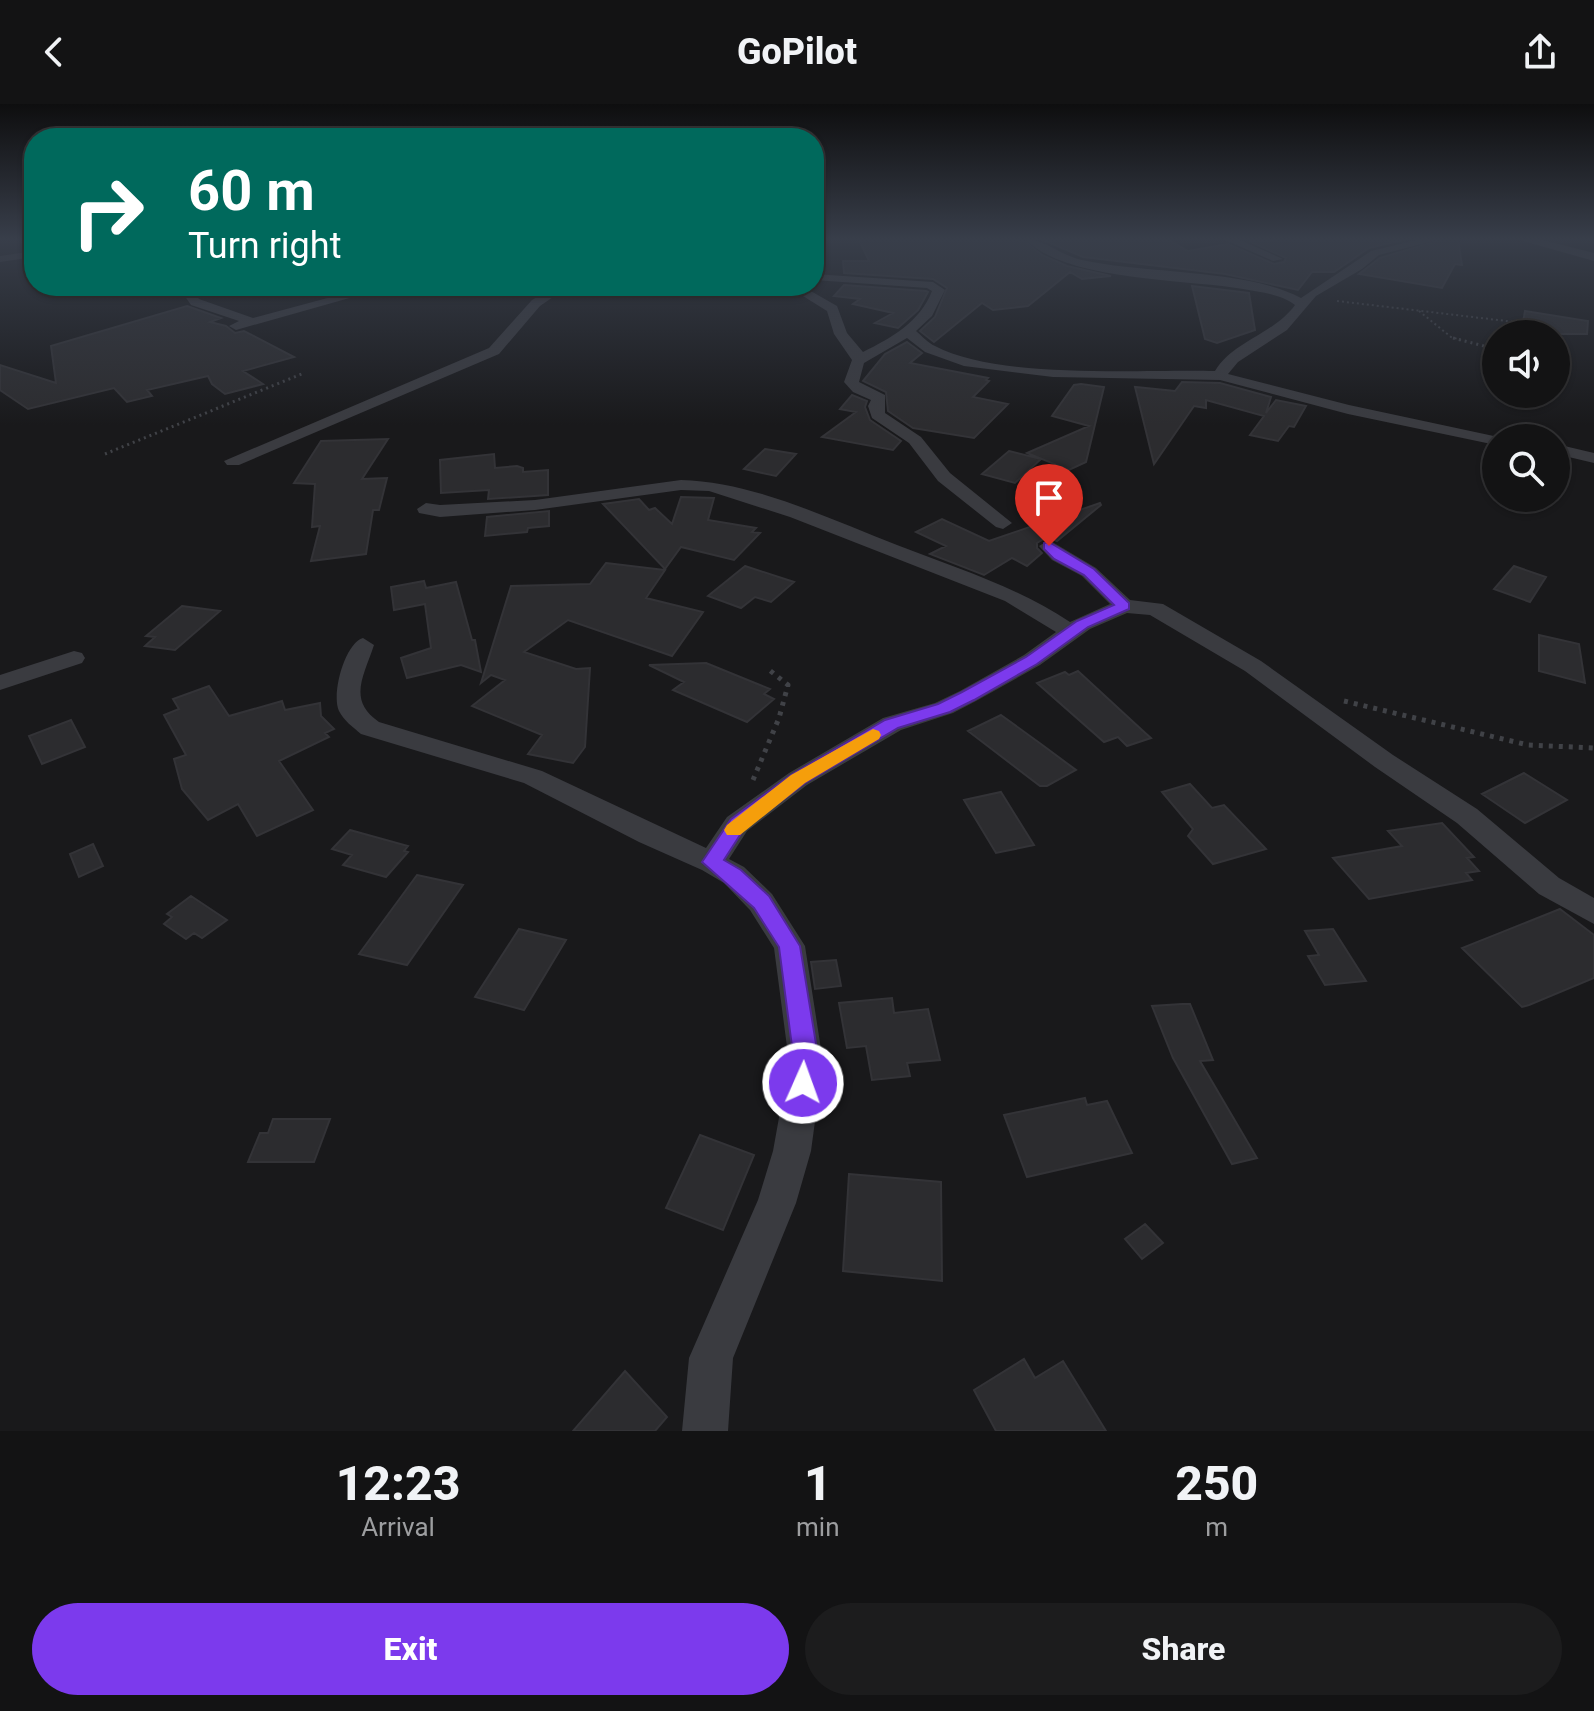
<!DOCTYPE html>
<style>
body{margin:0;font-family:Roboto,sans-serif;background:#1c1c1d;color:#f1f3f6;height:100vh;display:flex;flex-direction:column;font-size:30px;white-space:nowrap}
*{box-sizing:border-box;margin:0}
p{font-size:26px;color:#9d9ea0}
.icon{flex:none;width:44px;height:44px;fill:none;stroke:currentColor;stroke-width:2;stroke-linecap:round;stroke-linejoin:round}
.map{position:relative;height:1327px;overflow:hidden}
.drawer{display:flex;flex-direction:column;background:#131314;flex:1}
.drawer>*{flex:none}
.top-card{position:absolute;left:24px;top:24px;width:800px;height:168px;border-radius:32px;box-shadow:0 2px 6px #0004,0 0 0 2px #323234;background:#00695c;color:#fff;overflow:hidden}
.fabs{position:absolute;left:1482px;top:216px;display:grid;gap:16px}
.fabs a{display:grid;place-items:center;width:88px;height:88px;border-radius:50%;background:#131314;box-shadow:0 2px 6px #0004,0 0 0 2px #323234;font-size:40px}
.pin{position:absolute;display:grid;place-items:center;width:68px;height:68px;color:#fff;margin:-82px -34px;border-radius:50% 50% 50% 0;rotate:-45deg;box-shadow:0 0 8px #0007}
.pin .icon{rotate:45deg}
.me{position:absolute;width:88px;margin:-44px;rotate:2deg;stroke-linejoin:round;filter:drop-shadow(0 0 6px #0008)}
.turn{display:flex;align-items:center;gap:28px;height:168px;padding:0 32px;font-size:36px}
.turn .icon{width:104px;height:104px;stroke-width:2.5}
.turn b{display:block;font-size:56px;line-height:68px}
.eta{display:flex;justify-content:space-evenly;align-items:center;height:136px;text-align:center}
.eta b{font-size:48px;font-weight:800;line-height:56px}
.action{display:flex;gap:16px;margin-top:auto;padding:16px 32px}
.action a{flex:1;height:92px;border-radius:48px;background:#7c3aed;color:#fff;font-size:32px;font-weight:800;line-height:92px;text-align:center}
.action a+a{background:#1c1c1d;color:#f1f3f6}
header{display:flex;justify-content:space-between;align-items:center;height:104px;padding:0 32px;background:#131314;font-size:36px;font-weight:800}
.map>svg:first-child{display:block}
</style>
<header><svg class="icon" aria-label="back" viewBox="0 0 24 24"><path d="M15 5l-7 7 7 7"/></svg>GoPilot<svg class="icon" aria-label="share" viewBox="0 0 24 24"><path d="M12 15V3M7 8l5-5 5 5M5 13v7h14v-7"/></svg></header>
<div class="map">
<svg width="1594" height="1327" viewBox="0 0 1594 1327">
<rect width="100%" height="100%" fill="#19191b"/>
<!-- building -->
<path fill="#2c2c2f" stroke="#333337" stroke-width="2" d="M1022,135L1042,151L1067,162L1111,172L1082,175L1070,168L1028,202L993,206L982,199L934,238L920,227L935,213L947,184L933,175L844,169L843,157H869L859,136Z
M1041,135L1169,136L1188,147L1228,140L1274,160L1284,158L1286,154L1249,137L1407,135L1369,144L1334,168H1312L1298,186L1225,170L1083,153Z
M1444,135H1458L1462,161L1455,160L1442,184L1359,170L1380,154Z
M844,181L926,187L928,188L918,206L898,224L875,219L893,209L853,200L860,195L834,192Z
M1192,182L1249,189L1255,226L1217,239L1205,235Z
M187,202L221,214L210,218L226,222L235,229L244,227L294,253L243,267L263,280L225,290L212,280L208,272L147,286L152,292L127,298L114,284L28,305L0,286V261L56,279L51,242Z
M1525,207L1588,217L1587,230H1521Z
M907,238L922,249L910,259L988,274L986,276L989,277L973,293L1008,300L974,334L913,324L888,307L886,288L863,277L885,250Z
M1182,278L1220,279L1271,293L1266,309L1276,296L1306,302L1294,323L1289,322L1278,337L1250,331L1264,312L1206,296V304L1194,302L1154,360L1135,283L1175,287Z
M1081,280L1104,283L1086,358L1069,366L1027,349L1089,322L1052,312L1074,281Z
M852,291L867,297L865,303L870,316L901,337L893,346L822,333L856,308L840,305Z
M388,335L362,375L387,374L379,406H373L366,450L311,457L320,422L312,423L315,380L294,379L321,337Z
M765,345L796,350L776,372L744,365Z
M1009,347L1041,355L1015,379L982,370Z
M494,350L495,364L517,362L523,364V368L548,366V391L488,395L489,386L441,389L440,356Z
M681,393L714,394L708,416L756,424L752,428L760,429L734,456L681,443L665,465L603,400L639,395L649,406L655,404L672,420Z
M1100,399L1101,401L1057,437L1047,433L1037,439V444L1042,449L1027,462L1012,454L984,471L930,450L946,442L916,428L942,415L989,437L1050,416L1060,406L1071,409Z
M549,407V422L528,424L527,428L485,432L487,413Z
M606,459L665,466L646,494L703,508L672,552L568,516L524,548L576,565L590,564L585,643L573,659L528,650L542,631L472,602L505,576L491,571L481,579L511,482L590,480Z
M745,462L794,478L771,498L755,493L741,504L708,492Z
M1514,462L1546,473L1530,498L1494,485Z
M424,477L426,484L456,478L472,536H475L481,568L461,561L407,574L401,554L431,544L425,500L394,506L391,483Z
M182,502L220,507L175,546L145,542L155,533L146,532Z
M1539,531L1579,540L1585,579L1539,567Z
M706,559L770,585L764,590L774,595L747,618L673,586L684,578L649,561Z
M1078,567L1142,626L1151,634L1127,642L1118,633L1104,638L1037,579L1065,568L1069,571Z
M209,582L229,612L282,597L285,606L320,599L321,612L334,625L325,629L329,633L279,657L313,706L257,732L238,700L208,716L182,685L174,655L186,651L164,611L179,605L173,595Z
M1001,611L1041,640L1076,666L1047,682H1040L968,627Z
M71,616L85,643L42,660L29,632Z
M1524,669L1567,696L1525,719L1482,690Z
M1190,680L1212,704L1224,701L1266,745L1213,760L1188,732L1193,725L1162,688Z
M1001,688L1034,741L996,749L964,696Z
M1442,719L1474,753L1467,754L1479,767L1466,769L1472,776L1369,795L1333,754L1402,742L1388,727Z
M350,726L408,742L404,747L408,748L386,773L343,761L352,751L332,745Z
M93,740L103,762L79,773L70,750Z
M417,771L463,781L407,861L359,850Z
M191,792L227,816L202,834L194,829L186,835L164,820L172,813L167,810Z
M1560,805L1594,831V874L1529,901L1522,903L1462,844Z
M519,825L566,836L524,906L475,893Z
M1333,825L1366,877L1325,881L1308,852L1319,851L1305,827Z
M836,856L841,882L815,885L811,858Z
M892,894L894,909L928,905L940,956L907,959L910,972L872,976L866,942L847,944L839,899Z
M1182,900H1190L1213,956L1200,957L1257,1054L1232,1060L1173,954L1152,902Z
M1085,994L1087,1001L1107,997L1132,1049L1027,1073L1004,1011Z
M273,1015H330L314,1058H248L260,1029H268Z
M700,1031L754,1051L723,1126L666,1104Z
M849,1070L941,1078L942,1177L843,1167Z
M1145,1120L1163,1139L1142,1155L1125,1135Z
M1024,1255L1035,1274L1063,1257L1106,1327H996L974,1286Z
M625,1267L667,1313L655,1327H573Z"/>
<g fill="none" stroke-linecap="round" stroke-linejoin="round">
<!-- path-far2 -->
<path stroke="#404247" stroke-width="2" stroke-dasharray="2 3" stroke-linecap="butt" d="M1337,197L1515,218
M1419,207L1451,233L1461,236"/>
<!-- path-far1 -->
<path stroke="#404247" stroke-width="3" stroke-dasharray="2 4" stroke-linecap="butt" d="M1453,234L1496,245
M105,350L304,269"/>
<!-- path -->
<path stroke="#404247" stroke-width="5" stroke-dasharray="4 6" stroke-linecap="butt" d="M1344,597L1528,641L1594,644
M753,676L779,614L788,581L768,565"/>
<!-- minor -->
<path fill="#3a3b40" fill-rule="evenodd" d="M1025,135C1044,135 1062,152 1082,156C1144,170 1248,165 1301,194L1371,147L1421,135H1441L1379,151L1362,165L1316,192L1287,226L1238,258L1228,270L1349,301L1503,334H1496V341L1348,310L1220,276L1053,273L964,262L925,248L907,234L864,259L859,278L885,291V309L921,333L950,369L1012,419L1003,425L996,423L938,377L909,339L872,314L868,302L871,296L853,288L844,278L852,256L834,230L827,207L787,182H802L837,202L847,229L863,248C891,234 920,218 932,187L927,184L814,176V170L933,178L945,186L932,212L916,227C922,232 928,239 935,242C999,276 1141,265 1215,267C1233,237 1274,230 1295,201C1281,190 1260,188 1243,185C1185,175 1065,177 1025,135Z
M1223,135H1238L1283,155L1273,157Z
M34,147V153L0,158V152Z
M187,182H199L194,188L199,195L253,214L372,182H392L236,226L229,222L239,217L191,201L182,188Z
M555,182H569L540,202L499,250L239,361H227L224,357L489,244L532,196Z
M1556,340L1594,349V359L1556,350Z
M681,376C755,378 829,415 897,441C956,464 1018,483 1070,518L1110,500L1082,472L1052,456L1039,442L1049,436L1096,464L1130,496L1163,500L1261,557L1393,651L1477,705L1559,774L1594,794V820L1539,790L1457,719L1375,663L1245,567L1150,511L1127,509L1090,525L1040,561L976,597L953,609L901,626L807,681L747,727L729,755L744,763L772,790L805,842L823,958L811,1047L796,1099L733,1254L728,1327H682L689,1254L758,1096L773,1047L789,958L774,844L750,806L724,779L702,766L639,738L524,679L361,630C353,623 344,617 339,607C331,590 345,539 363,534L374,541C364,572 347,596 379,618L542,667L706,744L727,713L789,669L883,614L935,599L960,587L1024,551L1056,528L1005,497L790,413L709,387L681,386L535,406L440,413L419,409L417,405L426,399L440,401L535,396Z
M74,547L82,549L85,554L82,559L0,586V571Z"/>
<!-- tertiary -->
<path fill="#3a3b40" fill-rule="evenodd" d="M1516,135H1539L1594,149V157Z"/>
</g>
<!-- sky -->
<linearGradient id="sky" x2="0" y2="1"><stop stop-color="#0e0e0f"/><stop offset="0.42" stop-color="#383e4a"/><stop offset="1" stop-color="#383e4a" stop-opacity="0"/></linearGradient>
<rect width="1594" height="321" fill="url(#sky)"/>
<!-- route -->
<path fill="#7c3aed" stroke="#51269a" stroke-width="2" d="M1049,438L1094,465L1129,499V505L1088,523L1037,560L974,596L950,608L898,624L805,679L744,725L724,756L741,766L769,792L800,842L819,958L812,987L803,991L794,987L791,979L794,958L779,843L754,804L702,758L731,715L791,671L885,616L938,600L962,588L1026,553L1077,517L1114,501L1084,471L1054,455L1044,445V439Z"/>
<!-- slow -->
<path fill="#f59e0b" d="M873,625L879,627L881,631L879,635L805,679L740,731H727L724,726L727,721L791,671Z"/>
</svg>
<div class="fabs">
<a><svg class="icon" aria-label="sound" viewBox="0 0 24 24"><path d="M4 9h4l5-4v14l-5-4H4zM17 9q2 3 0 6"/></svg></a>
<a><svg class="icon" aria-label="search" viewBox="0 0 24 24"><circle cx="10" cy="10" r="6"/><path d="M15 15l6 6"/></svg></a>
</div>
<div class="pin" style="left:1049px;top:442px;background:#d93025"><svg class="icon" aria-label="arrive" viewBox="0 0 24 24"><path d="M6 21V4h12l-3 4 3 4H6"/></svg></div>
<svg class="me" style="left:803px;top:979px" viewBox="-20 -20 40 40"><circle r="17" fill="#7c3aed" stroke="#fff" stroke-width="3"/><path d="M0-11L8 9 0 5-8 9z" fill="#fff"/></svg>
<div class="top-card">
<div class="turn"><svg class="icon" aria-label="right" viewBox="0 0 24 24"><path d="M7 20v-9h11M14 6l5 5-5 5"/></svg><div><b>60 m</b>Turn right</div></div>
</div>
</div>
<section class="drawer">
<div class="eta">
<div><b>12:23</b><p>Arrival</p></div>
<div><b>1</b><p>min</p></div>
<div><b>250</b><p>m</p></div>
</div>
<div class="action"><a>Exit</a><a>Share</a></div>
</section>
